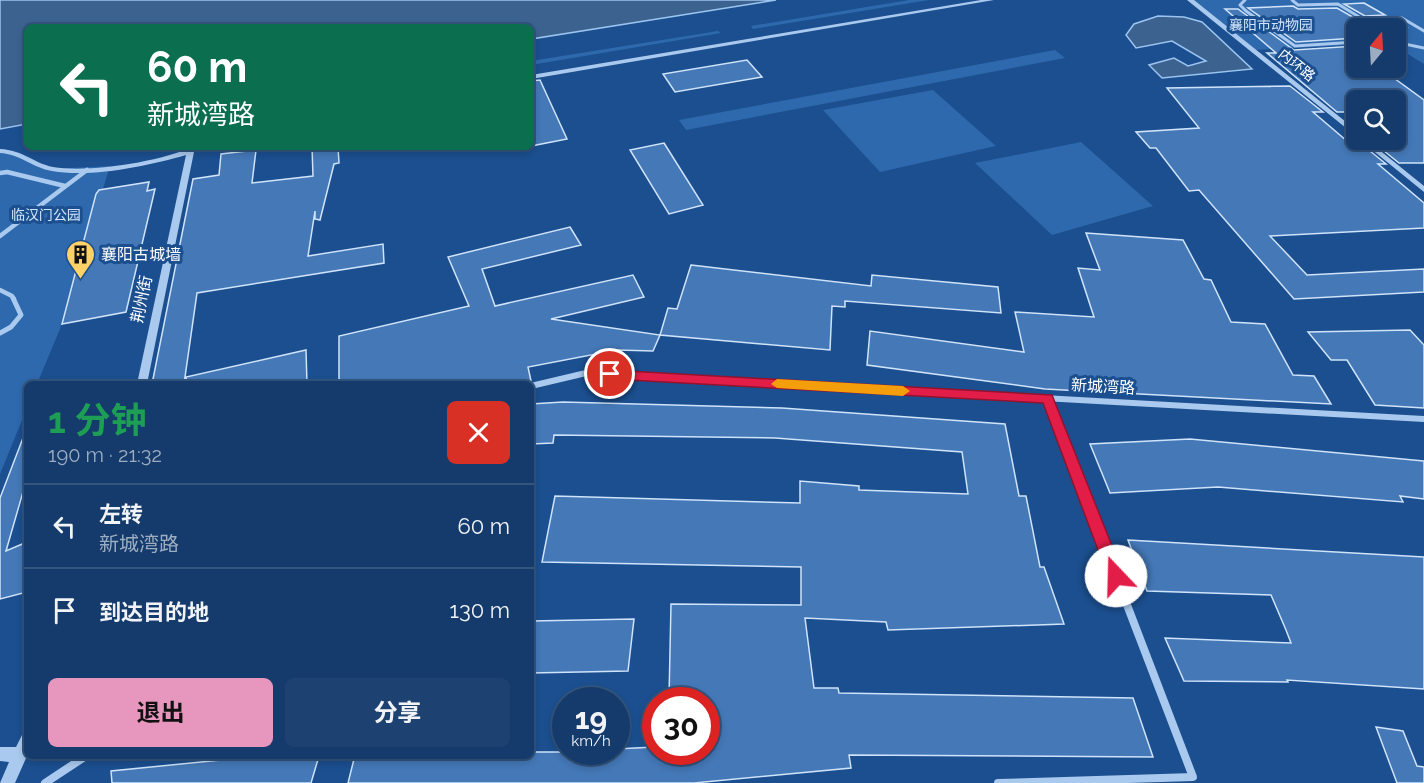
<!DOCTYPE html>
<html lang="zh">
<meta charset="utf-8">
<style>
body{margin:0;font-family:Raleway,"Noto Sans SC",sans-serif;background:#1d4271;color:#f1f3f6;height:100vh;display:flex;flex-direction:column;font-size:22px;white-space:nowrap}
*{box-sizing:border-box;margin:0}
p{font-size:20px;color:#9dadc1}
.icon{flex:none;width:33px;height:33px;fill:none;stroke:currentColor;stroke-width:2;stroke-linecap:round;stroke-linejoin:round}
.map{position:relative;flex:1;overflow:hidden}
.side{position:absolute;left:24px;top:381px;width:510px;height:378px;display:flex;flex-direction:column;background:#143b6b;border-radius:9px;box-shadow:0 3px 9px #0003,0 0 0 2px #33557e}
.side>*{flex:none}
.guide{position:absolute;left:24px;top:24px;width:510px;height:126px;border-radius:9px;box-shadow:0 3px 9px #0003,0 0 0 2px #33557e;background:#0b6e4f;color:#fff;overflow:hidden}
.needle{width:39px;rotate:18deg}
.buttons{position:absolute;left:1346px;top:18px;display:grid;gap:12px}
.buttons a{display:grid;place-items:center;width:60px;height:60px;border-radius:9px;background:#143b6b;box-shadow:0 3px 9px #0003,0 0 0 2px #33557e;font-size:30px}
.speed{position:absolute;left:552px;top:687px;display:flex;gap:12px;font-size:30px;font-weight:700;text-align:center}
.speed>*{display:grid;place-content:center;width:78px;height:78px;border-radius:50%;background:#143b6b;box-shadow:0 3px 9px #0003,0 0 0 2px #33557e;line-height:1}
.speed small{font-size:15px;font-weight:400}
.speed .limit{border:9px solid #d22;background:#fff;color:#111}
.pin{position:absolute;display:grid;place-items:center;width:51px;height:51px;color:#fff;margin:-26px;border:3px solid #fff;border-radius:50%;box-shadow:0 2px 6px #0007}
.me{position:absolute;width:66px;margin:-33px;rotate:339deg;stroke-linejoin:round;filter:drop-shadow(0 0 4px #0008)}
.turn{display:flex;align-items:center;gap:21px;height:126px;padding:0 24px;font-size:27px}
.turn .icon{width:78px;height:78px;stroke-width:2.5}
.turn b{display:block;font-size:42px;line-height:51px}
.round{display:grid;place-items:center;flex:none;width:63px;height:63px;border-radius:9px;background:#1d4271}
.summary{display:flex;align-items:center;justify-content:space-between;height:102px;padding:0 24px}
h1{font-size:36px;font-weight:700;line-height:45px;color:#1e9e55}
.cta{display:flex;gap:12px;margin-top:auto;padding:12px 24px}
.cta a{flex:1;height:69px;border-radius:9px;background:#e797bd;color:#111;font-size:24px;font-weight:700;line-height:69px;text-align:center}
.cta a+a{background:#1d4271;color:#f1f3f6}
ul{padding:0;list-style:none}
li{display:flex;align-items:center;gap:18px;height:84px;padding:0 24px;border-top:2px solid #33557e}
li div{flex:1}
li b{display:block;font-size:22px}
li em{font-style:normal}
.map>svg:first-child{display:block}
</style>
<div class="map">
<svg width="1424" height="783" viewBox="0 0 1424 783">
<rect width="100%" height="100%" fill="#1b4f8f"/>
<!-- green -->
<path fill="#2e69ad" d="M909,0H929L753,29L751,26Z
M1190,0H1424V64L1395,46V28H1356V45L1253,50Z
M718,31L721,33L531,65V61Z
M1055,50L1065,58L686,130L679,120Z
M933,90L996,146L880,172L823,110Z
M1081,142L1153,206L1052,235L975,163Z
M0,151L27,156L50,169L110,166L60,329L37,384H27V408L0,474Z"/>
<!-- water -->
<path fill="#3c6290" stroke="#9cc4f0" stroke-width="1.5" d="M0,0H776L531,39V27H27V124L0,129Z
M1158,16L1184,17L1202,22L1252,69L1162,78L1149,65L1174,58L1188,66L1206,61L1172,41L1136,48L1126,35L1134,24Z"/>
<!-- building -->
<path fill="#4478b7" stroke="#cfe3fa" stroke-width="1.5" d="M1364,3L1385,15L1365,16L1344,4Z
M1293,6L1298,9L1337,8L1363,23L1397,22L1408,28H1356V38L1296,42L1248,8Z
M1225,9H1238L1294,50L1356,46V68H1380L1424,100V163H1399L1378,146H1395V100H1356V112H1337L1267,53H1276Z
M747,60L762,77L675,92L663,74Z
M540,80L567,139L531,146V81Z
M1290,86L1323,112H1313L1354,147H1365L1386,164H1378L1424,203V228L1270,236L1307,275L1424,269V292L1294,299L1199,190L1189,191L1156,148H1150L1136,132L1199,128L1167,88Z
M664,143L703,205L669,214L630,150Z
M312,147H338L339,163L334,164L320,220L315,219V211L308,256L383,244L384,263L197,293L184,384H152L193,179L219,175L221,154L256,150L252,183L313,176Z
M149,182L147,191L155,189L126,312L62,324L96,194L99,190Z
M570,227L581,245L482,269L495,306L633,275L644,297L551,319L660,335L653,351L617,350L528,367L531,381L526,384H339V336L469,306L448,257Z
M1086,233L1183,240L1204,279L1211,280L1231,322L1265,324L1293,375L1314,376L1331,404L1045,389L867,365L870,331L1024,352L1015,312L1094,317L1078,268L1100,270Z
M691,265L871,286L872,275L998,287L1001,313L845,301V307L832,306L830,350L660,335L668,308L677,309Z
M1410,330L1424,345V408L1375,405L1347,360H1331L1308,332Z
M306,350L307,384H187L186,377Z
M563,402L782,408L1005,424L1019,496H1026L1040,567H1044L1064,624L888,630L886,622L805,618L814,688H838L839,693L1133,698L1153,757L849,755L851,768L694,783H348L354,759L531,756V752H616V749L654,747V752H706V698H669L671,604L801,605V567L542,562L555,496L800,503V481L859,486V490L968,494L962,452L775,438L554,435L553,443L531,444V404Z
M26,430L27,478L6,551L27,542V592L0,599V498Z
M1190,439L1424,461V499L1400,496L1403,502L1218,487L1110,493L1090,444Z
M1128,540L1424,557V689L1287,680L1288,682L1184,681L1165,638L1291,643L1286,630L1271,595L1147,591Z
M634,619L628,671L531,673V621Z
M1376,727L1403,731L1417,766L1424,767V783H1397Z
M261,756H319L311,783H112L111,771Z"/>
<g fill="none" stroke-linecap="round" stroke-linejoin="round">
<!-- service -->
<path stroke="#a9c9ee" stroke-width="3" d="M1245,0L1240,5L1246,11L1295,46L1356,42
M1292,0L1298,5L1338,4L1364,20L1402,18L1424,31
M1395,42L1424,48"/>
<!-- pedestrian-far1 -->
<path stroke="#a9c9ee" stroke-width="4.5" d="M0,173L7,172L65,186
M0,236L87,170
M0,290L12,296L14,299"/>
<!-- pedestrian -->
<path stroke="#a9c9ee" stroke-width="5" d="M0,333L11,327L21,315L13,298"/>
<!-- minor-far1 -->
<path stroke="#a9c9ee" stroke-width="6" d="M531,386L586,373L1424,419
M1048,398L1092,512"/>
<!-- minor -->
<path stroke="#a9c9ee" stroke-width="8" d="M45,783L86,756
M998,783L1193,777L1091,511"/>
<!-- tertiary -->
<path fill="#a9c9ee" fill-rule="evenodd" d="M981,0H994L531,79V75Z
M1187,0H1194L1356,130V136Z
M1360,140H1367L1424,186V192Z
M192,147H202L194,152L147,384H137L186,155C148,166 91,178 52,171C33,168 20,154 0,153V149C23,150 33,163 53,167C89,173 159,162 192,147Z
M27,733V756L15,783H0L9,762L0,761V747H16L22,735Z"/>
</g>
<!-- route -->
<path fill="#e11d48" stroke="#92132f" stroke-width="1.5" d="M610,370L1052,395L1124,576L1122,582L1116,584L1110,582L1043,403L610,379L603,374Z"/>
<!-- slow -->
<path fill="#f59e0b" d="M777,379L903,386L910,391L903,396L777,388L771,384Z"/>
<!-- icons -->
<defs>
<symbol id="building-pin" viewBox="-11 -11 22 30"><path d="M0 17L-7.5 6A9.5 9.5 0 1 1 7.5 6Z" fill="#ffd166" stroke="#1b4f8f"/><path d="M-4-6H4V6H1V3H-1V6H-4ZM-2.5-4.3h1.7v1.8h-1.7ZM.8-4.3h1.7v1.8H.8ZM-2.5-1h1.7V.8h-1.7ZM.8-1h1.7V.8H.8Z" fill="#111"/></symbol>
</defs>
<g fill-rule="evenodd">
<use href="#building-pin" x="64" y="238" width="33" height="45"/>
</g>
<g text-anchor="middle" stroke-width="6" stroke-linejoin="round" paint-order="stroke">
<!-- far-park labels -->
<g font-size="14" fill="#cfe3fa" stroke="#1b4f8f">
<text x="1271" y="30">襄阳市动物园</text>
<text x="46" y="220">临汉门公园</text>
</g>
<!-- far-street labels -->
<g font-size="14" fill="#fff" stroke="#1b4f8f">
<text transform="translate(1297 65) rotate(39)" y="5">内环路</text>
</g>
<!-- poi labels -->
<g font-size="16" fill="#fff" stroke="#1b4f8f" text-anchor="start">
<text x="101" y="260">襄阳古城墙</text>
</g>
<!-- street labels -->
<g font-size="16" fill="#fff" stroke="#1b4f8f">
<text transform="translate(141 299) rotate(-78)" y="6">荆州街</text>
<text transform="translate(1103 386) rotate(3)" y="6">新城湾路</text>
</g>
</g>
</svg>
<div class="buttons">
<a><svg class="needle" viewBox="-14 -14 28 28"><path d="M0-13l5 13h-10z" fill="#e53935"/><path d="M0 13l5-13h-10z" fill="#9dadc1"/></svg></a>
<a><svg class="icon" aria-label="search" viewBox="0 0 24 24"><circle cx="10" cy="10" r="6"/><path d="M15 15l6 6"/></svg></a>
</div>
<div class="speed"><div>19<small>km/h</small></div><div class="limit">30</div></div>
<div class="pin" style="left:610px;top:374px;background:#d93025"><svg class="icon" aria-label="arrive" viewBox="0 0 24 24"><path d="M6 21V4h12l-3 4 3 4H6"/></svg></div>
<svg class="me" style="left:1116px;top:576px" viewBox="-20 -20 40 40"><circle r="19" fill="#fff"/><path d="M0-13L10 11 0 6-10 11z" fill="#e11d48"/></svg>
<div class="guide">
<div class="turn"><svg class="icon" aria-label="left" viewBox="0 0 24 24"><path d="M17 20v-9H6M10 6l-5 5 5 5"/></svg><div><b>60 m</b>新城湾路</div></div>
</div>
<section class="side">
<div class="summary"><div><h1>1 分钟</h1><p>190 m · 21:32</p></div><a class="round" style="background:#d93025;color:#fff"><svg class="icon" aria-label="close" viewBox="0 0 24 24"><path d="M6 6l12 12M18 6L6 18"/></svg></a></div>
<ul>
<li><svg class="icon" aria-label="left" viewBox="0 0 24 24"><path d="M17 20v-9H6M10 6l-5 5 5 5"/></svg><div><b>左转</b><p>新城湾路</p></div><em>60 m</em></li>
<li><svg class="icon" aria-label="arrive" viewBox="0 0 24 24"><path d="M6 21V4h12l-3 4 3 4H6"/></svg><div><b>到达目的地</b></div><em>130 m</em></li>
</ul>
<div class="cta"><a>退出</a><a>分享</a></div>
</section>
</div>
